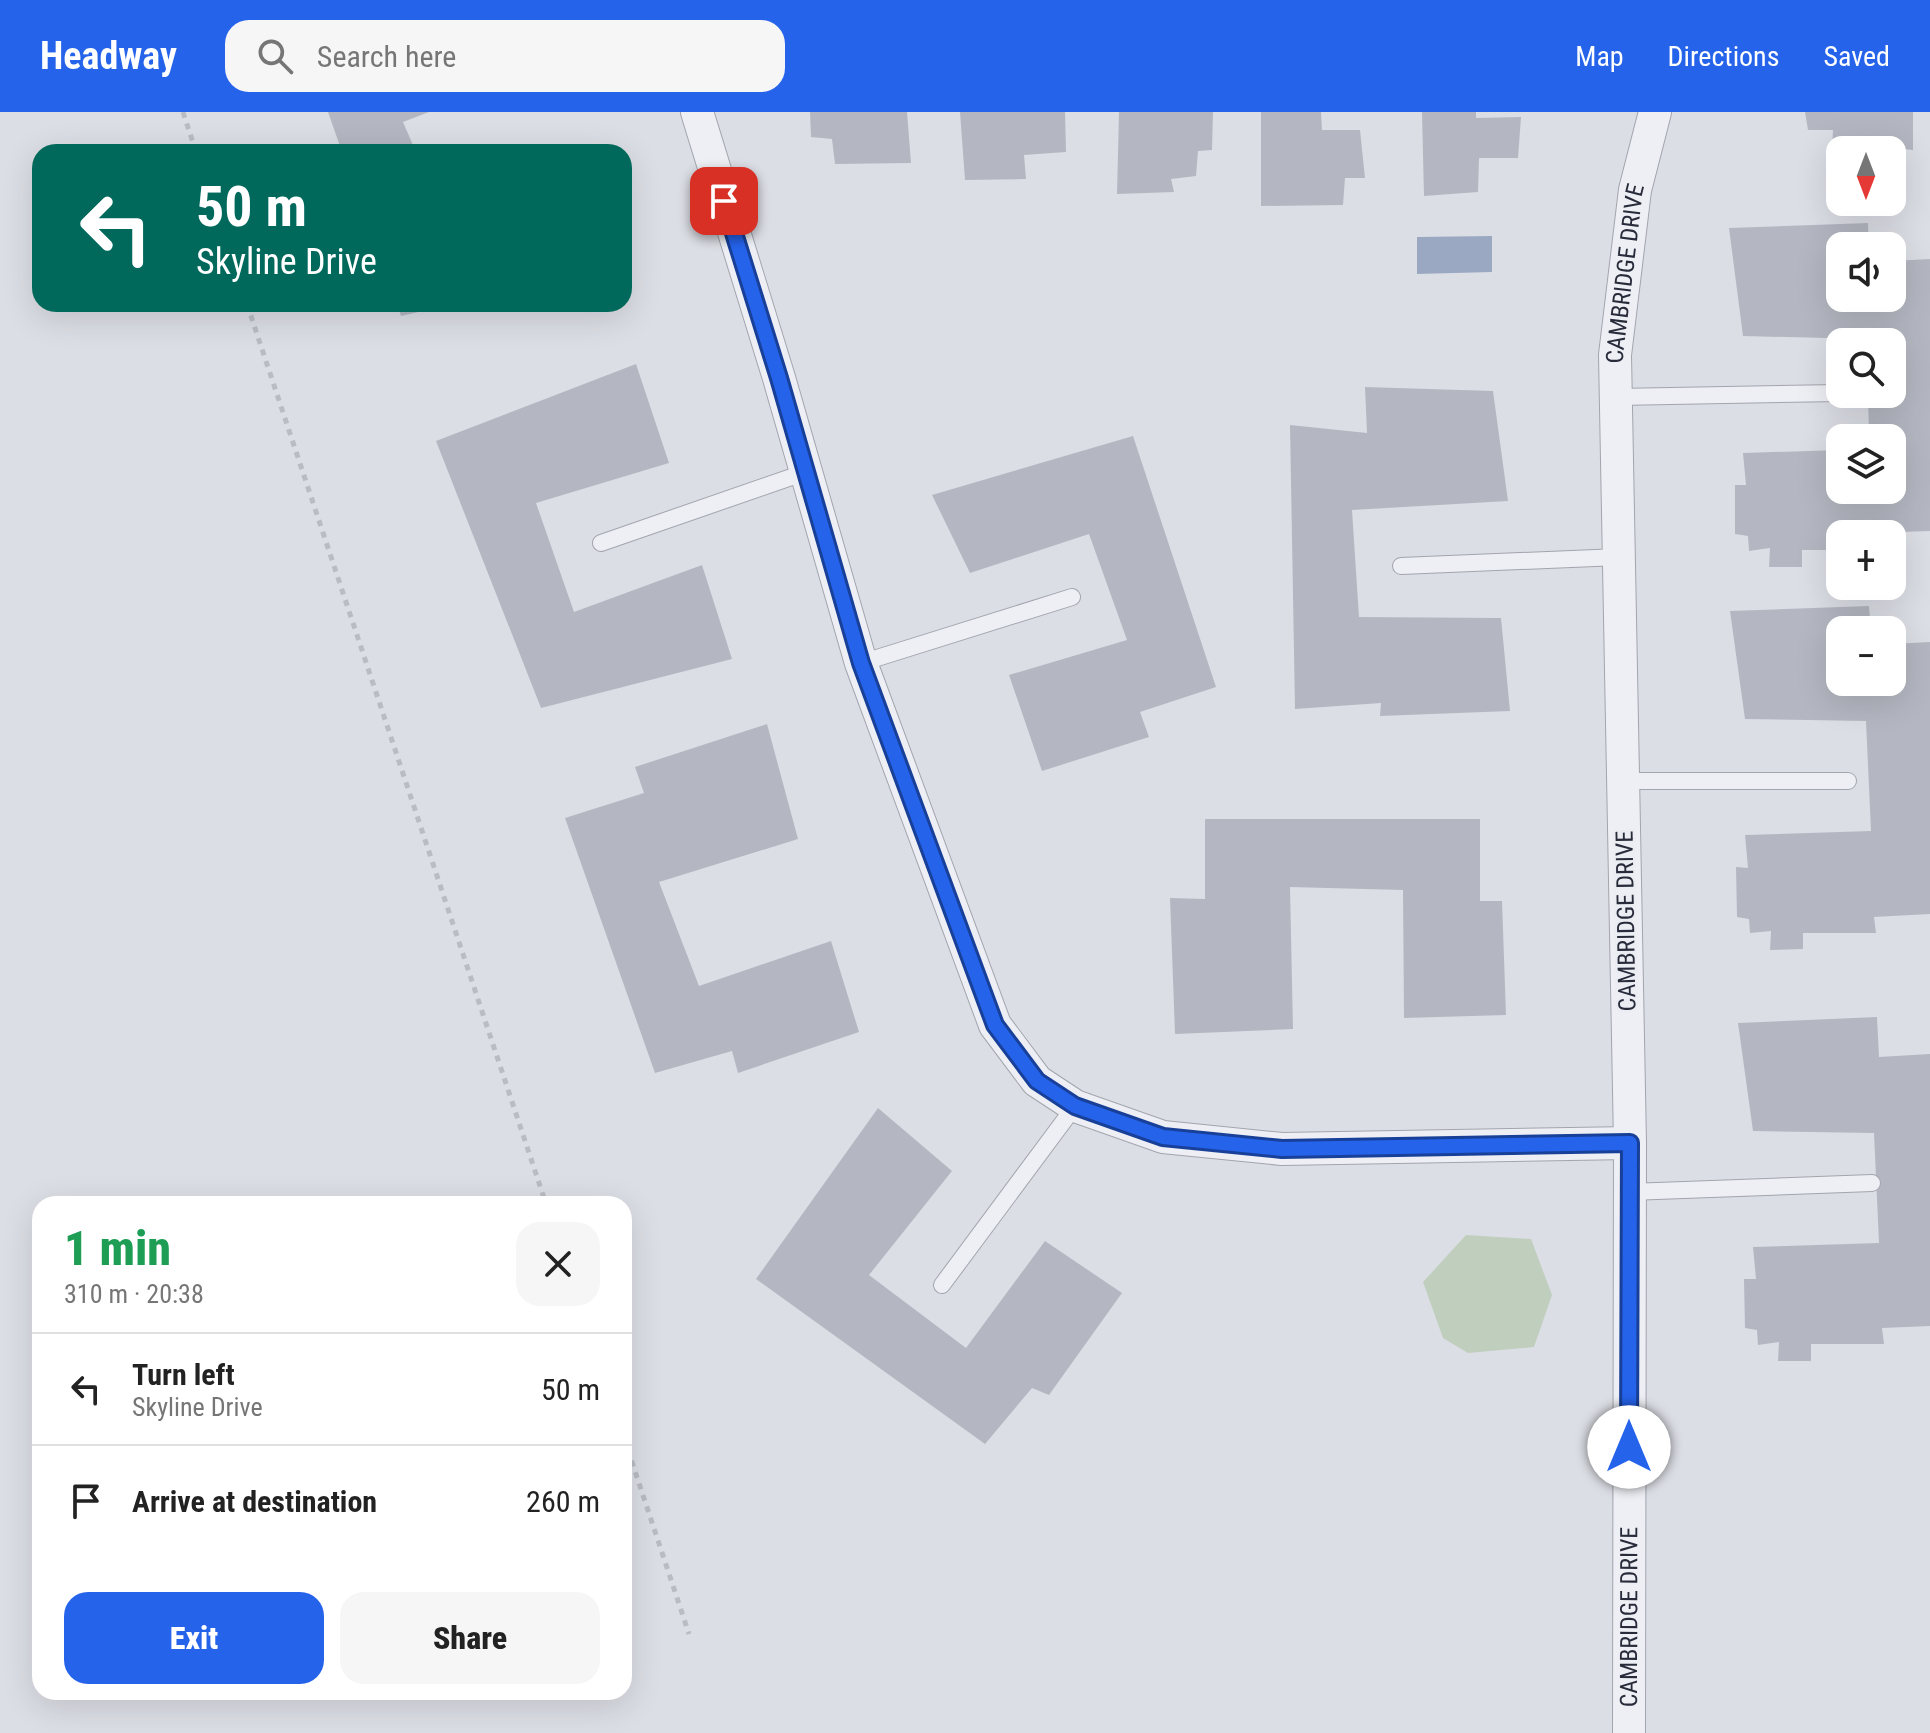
<!DOCTYPE html>
<meta charset="utf-8">
<style>
body{margin:0;font-family:"Roboto Condensed",sans-serif;background:#f6f6f6;color:#222;height:100vh;display:flex;flex-direction:column;font-size:30px;white-space:nowrap}
*{box-sizing:border-box;margin:0}
p{font-size:26px;color:#767676}
.icon{flex:none;width:44px;height:44px;fill:none;stroke:currentColor;stroke-width:2;stroke-linecap:round;stroke-linejoin:round}
.map{position:relative;flex:1;overflow:hidden}
.sheet{position:absolute;left:32px;top:1084px;width:600px;height:504px;display:flex;flex-direction:column;background:#fff;border-radius:24px;box-shadow:0 8px 32px #0002}
.sheet>*{flex:none}
.banner{position:absolute;left:32px;top:32px;width:600px;height:168px;border-radius:24px;box-shadow:0 8px 32px #0002;background:#00695c;color:#fff;overflow:hidden}
.needle{width:52px;rotate:180deg}
.buttons{position:absolute;left:1826px;top:24px;display:grid;gap:16px}
.buttons a{display:grid;place-items:center;width:80px;height:80px;border-radius:16px;background:#fff;box-shadow:0 8px 32px #0002;font-size:40px}
.pin{position:absolute;display:grid;place-items:center;width:68px;height:68px;color:#fff;margin:-34px;border-radius:16px;box-shadow:0 4px 12px #0006}
.me{position:absolute;width:88px;margin:-44px;rotate:0deg;stroke-linejoin:round;filter:drop-shadow(0 0 6px #0008)}
.turn{display:flex;align-items:center;gap:28px;height:168px;padding:0 32px;font-size:36px}
.turn .icon{width:104px;height:104px;stroke-width:2.5}
.turn b{display:block;font-size:56px;line-height:68px}
.round{display:grid;place-items:center;flex:none;width:84px;height:84px;border-radius:24px;background:#f6f6f6}
.headline{display:flex;align-items:center;justify-content:space-between;height:136px;padding:0 32px}
h1{font-size:48px;font-weight:800;line-height:60px;color:#1e9e55}
.primary-button{display:flex;gap:16px;margin-top:auto;padding:16px 32px}
.primary-button a{flex:1;height:92px;border-radius:24px;background:#2563eb;color:#fff;font-size:32px;font-weight:800;line-height:92px;text-align:center}
.primary-button a+a{background:#f6f6f6;color:#222}
ul{padding:0;list-style:none}
li{display:flex;align-items:center;gap:24px;height:112px;padding:0 32px;border-top:2px solid #e0e0e0}
li div{flex:1}
li b{display:block;font-size:30px}
li em{font-style:normal}
header{display:flex;align-items:center;gap:48px;box-sizing:border-box;height:112px;padding:0 40px;background:#2563eb;color:#fff}
header strong{font-size:38px}
nav{display:flex;gap:44px;margin-inline-start:auto;font-size:28px}
.search{width:560px;height:72px;background:#f6f6f6;display:flex;align-items:center;gap:20px;box-sizing:border-box;padding:0 28px;border-radius:24px;color:#767676;font-size:30px}
.map>svg:first-child{display:block}
</style>
<header>
<strong>Headway</strong>
<div class="search"><svg class="icon" aria-label="search" viewBox="0 0 24 24"><circle cx="10" cy="10" r="6"/><path d="M15 15l6 6"/></svg>Search here</div>
<nav><a>Map</a><a>Directions</a><a>Saved</a></nav>
</header>
<div class="map">
<svg width="1930" height="1621" viewBox="0 0 1930 1621">
<rect width="100%" height="100%" fill="#dcdee5"/>
<!-- green -->
<path fill="#c0cebe" d="M1466,1123L1531,1127L1552,1183L1534,1235L1468,1241L1443,1226L1423,1170Z"/>
<!-- water -->
<path fill="#9aa8c2" d="M1492,124V160L1417,162V125Z"/>
<!-- building -->
<path fill="#b4b7c1" d="M328,0H429L403,10L416,40H342Z
M810,0H907L911,51L835,52L832,27L811,25Z
M960,0H1065L1066,40L1024,43L1026,67L965,68Z
M1119,0H1213L1212,38L1198,39L1196,64L1171,67L1174,80L1117,82Z
M1261,0H1321L1322,18H1360L1365,66H1345L1343,93L1261,94Z
M1422,0H1476V6L1521,5L1518,46H1479L1478,80L1424,84Z
M1805,0H1913V38L1883,35V38H1840V56H1831L1833,18H1808Z
M1868,111L1869,134H1840V186H1892V149L1930,147V419L1840,422V438H1802V455H1769L1770,436L1749,439L1748,424L1735,422V373H1746L1743,341L1840,338V378H1892V326H1869L1868,282H1892V230H1866L1865,227L1743,224L1729,116Z
M397,192H449V193L401,204Z
M636,252L669,351L536,391L574,500L702,453L732,547L541,596L436,329Z
M1365,275L1493,279L1508,389L1352,398L1359,505L1501,506L1510,599L1380,604L1381,591L1295,597L1290,313L1367,321Z
M1133,324L1216,575L1140,600L1149,625L1042,659L1009,563L1127,528L1089,422L970,461L932,383Z
M1869,494L1871,518H1840V570H1892V532L1930,530V802L1874,805L1876,821H1803V837L1770,838L1771,819L1750,821L1749,807L1737,805L1736,755L1748,756L1745,723L1871,719L1866,609L1745,607L1730,499Z
M767,612L798,727L659,770L699,874L831,829L859,920L738,961L732,939L655,961L565,706L644,681L635,655Z
M1205,707H1480V789H1502L1506,903L1404,906L1403,778L1290,775L1293,917L1175,922L1170,786L1205,787Z
M1877,905L1879,945L1930,942V1214L1882,1216L1884,1232H1811V1249H1778L1779,1230L1758,1233L1757,1218L1745,1216L1744,1167H1756L1753,1135L1879,1131L1874,1021L1753,1019L1738,911Z
M878,996L952,1059L869,1163L966,1236L1045,1129L1122,1181L1049,1283L1032,1276L985,1332L756,1167Z"/>
<g fill="none" stroke-linecap="round" stroke-linejoin="round">
<defs>
<path id="lane" d="M1616,285L1840,281
M601,431L806,360
M1401,454L1619,445
M861,551L1072,485
M1623,669H1848
M1629,1080L1872,1071
M942,1173L1075,994"/>
<g id="street">
<path d="M697,0L779,266L861,551L995,913L1037,969L1075,994L1163,1025L1282,1037L1630,1031"/>
<path id="s1" d="M1629,1621L1630,1031L1615,243L1635,78L1655,0"/>
</g>
</defs>
<!-- lane casing -->
<use href="#lane" stroke="#a2a5ae" stroke-width="18"/>
<!-- street casing -->
<use href="#street" stroke="#a2a5ae" stroke-width="34"/>
<!-- path -->
<path stroke="#babcc4" stroke-width="5" stroke-dasharray="6 6" stroke-linecap="butt" d="M183,0L196,40
M247,192L546,1092
M624,1326L689,1522"/>
<!-- lane -->
<use href="#lane" stroke="#eeeff4" stroke-width="16"/>
<!-- street -->
<use href="#street" stroke="#eeeff4" stroke-width="32"/>
</g>
<g fill="none" stroke-linecap="round" stroke-linejoin="round">
<defs>
<path id="route" d="M724,89L779,266L861,551L995,913L1037,969L1075,994L1163,1025L1282,1037L1630,1031L1629,1335"/>
</defs>
<!-- route casing -->
<use href="#route" stroke="#184099" stroke-width="20"/>
<!-- route -->
<use href="#route" stroke="#2563eb" stroke-width="14"/>
</g>
<g text-anchor="middle" stroke-width="6" stroke-linejoin="round" paint-order="stroke">
<!-- street labels -->
<g font-size="24" fill="#272b3a" stroke="#ebedf3">
<text dy="8" stroke="none"><textPath href="#s1" startOffset="1460">CAMBRIDGE DRIVE</textPath></text>
<text transform="translate(1626 809) rotate(-91)" y="8">CAMBRIDGE DRIVE</text>
<text dy="8" stroke="none"><textPath href="#s1" startOffset="116">CAMBRIDGE DRIVE</textPath></text>
</g>
</g>
</svg>
<div class="buttons">
<a><svg class="needle" viewBox="-14 -14 28 28"><path d="M0-13l5 13h-10z" fill="#e53935"/><path d="M0 13l5-13h-10z" fill="#767676"/></svg></a>
<a><svg class="icon" aria-label="sound" viewBox="0 0 24 24"><path d="M4 9h4l5-4v14l-5-4H4zM17 9q2 3 0 6"/></svg></a>
<a><svg class="icon" aria-label="search" viewBox="0 0 24 24"><circle cx="10" cy="10" r="6"/><path d="M15 15l6 6"/></svg></a>
<a><svg class="icon" aria-label="layers" viewBox="0 0 24 24"><path d="M12 4l9 5-9 5-9-5zM3 14l9 5 9-5"/></svg></a>
<a>+</a>
<a>−</a>
</div>
<div class="pin" style="left:724px;top:89px;background:#d93025"><svg class="icon" aria-label="arrive" viewBox="0 0 24 24"><path d="M6 21V4h12l-3 4 3 4H6"/></svg></div>
<svg class="me" style="left:1629px;top:1335px" viewBox="-20 -20 40 40"><circle r="19" fill="#fff"/><path d="M0-13L10 11 0 6-10 11z" fill="#2563eb"/></svg>
<div class="banner">
<div class="turn"><svg class="icon" aria-label="left" viewBox="0 0 24 24"><path d="M17 20v-9H6M10 6l-5 5 5 5"/></svg><div><b>50 m</b>Skyline Drive</div></div>
</div>
<section class="sheet">
<div class="headline"><div><h1>1 min</h1><p>310 m · 20:38</p></div><a class="round"><svg class="icon" aria-label="close" viewBox="0 0 24 24"><path d="M6 6l12 12M18 6L6 18"/></svg></a></div>
<ul>
<li><svg class="icon" aria-label="left" viewBox="0 0 24 24"><path d="M17 20v-9H6M10 6l-5 5 5 5"/></svg><div><b>Turn left</b><p>Skyline Drive</p></div><em>50 m</em></li>
<li><svg class="icon" aria-label="arrive" viewBox="0 0 24 24"><path d="M6 21V4h12l-3 4 3 4H6"/></svg><div><b>Arrive at destination</b></div><em>260 m</em></li>
</ul>
<div class="primary-button"><a>Exit</a><a>Share</a></div>
</section>
</div>
